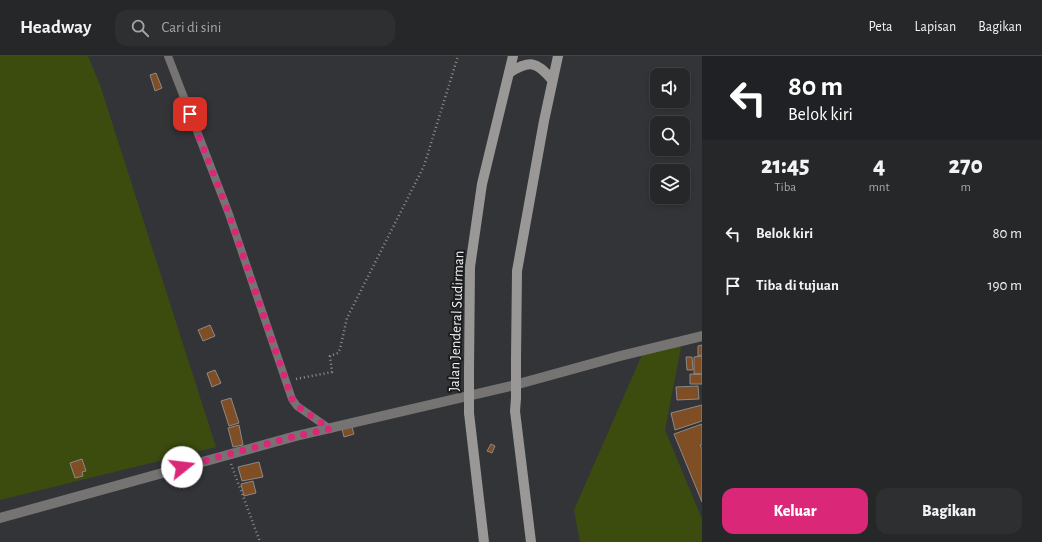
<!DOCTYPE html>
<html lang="id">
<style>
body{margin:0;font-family:"Alegreya Sans",sans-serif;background:#2e2f31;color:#f1f3f6;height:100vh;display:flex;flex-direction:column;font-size:15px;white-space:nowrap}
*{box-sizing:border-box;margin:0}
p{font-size:13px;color:#a4a5a8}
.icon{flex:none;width:22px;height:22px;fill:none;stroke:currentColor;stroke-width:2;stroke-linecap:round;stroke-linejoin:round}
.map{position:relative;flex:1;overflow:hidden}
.side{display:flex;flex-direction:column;background:#262729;width:340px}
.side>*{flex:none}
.banner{background:#202124;color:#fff;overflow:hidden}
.buttons{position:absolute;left:650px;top:12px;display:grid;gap:8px}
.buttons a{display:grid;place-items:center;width:40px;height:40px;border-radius:8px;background:#262729;box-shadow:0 2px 6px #0003,0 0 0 1px #424446;font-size:20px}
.pin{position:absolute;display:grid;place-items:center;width:34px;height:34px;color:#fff;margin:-17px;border-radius:8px;box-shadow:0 2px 6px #0006}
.me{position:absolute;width:44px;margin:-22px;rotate:74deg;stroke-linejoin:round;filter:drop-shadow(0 0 3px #0008)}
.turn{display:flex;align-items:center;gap:14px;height:84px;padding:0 20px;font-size:18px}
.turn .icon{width:52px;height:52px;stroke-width:2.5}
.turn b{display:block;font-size:28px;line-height:34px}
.eta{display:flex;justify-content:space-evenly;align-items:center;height:68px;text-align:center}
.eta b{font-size:24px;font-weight:800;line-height:28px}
.action{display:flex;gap:8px;margin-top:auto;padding:8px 20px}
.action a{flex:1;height:46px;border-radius:12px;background:#db2777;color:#fff;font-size:16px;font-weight:800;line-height:46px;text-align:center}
.action a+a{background:#2e2f31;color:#f1f3f6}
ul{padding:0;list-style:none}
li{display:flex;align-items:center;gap:12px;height:52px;padding:0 20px}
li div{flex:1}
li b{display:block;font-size:15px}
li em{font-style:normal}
header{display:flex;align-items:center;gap:24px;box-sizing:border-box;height:56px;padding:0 20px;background:#262729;border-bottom:1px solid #424446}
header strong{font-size:19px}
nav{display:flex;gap:22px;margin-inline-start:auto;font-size:14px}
.search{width:280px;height:36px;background:#2e2f31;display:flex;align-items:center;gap:10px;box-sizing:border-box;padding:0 14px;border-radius:12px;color:#a4a5a8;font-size:15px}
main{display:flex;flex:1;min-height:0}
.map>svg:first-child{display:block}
</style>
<header>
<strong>Headway</strong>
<div class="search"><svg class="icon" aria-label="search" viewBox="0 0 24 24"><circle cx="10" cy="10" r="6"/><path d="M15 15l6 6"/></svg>Cari di sini</div>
<nav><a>Peta</a><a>Lapisan</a><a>Bagikan</a></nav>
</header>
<main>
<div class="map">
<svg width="702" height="486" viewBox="0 0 702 486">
<rect width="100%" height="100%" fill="#333437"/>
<!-- green -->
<path fill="#3c4c0f" d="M0,0H88L100,29L216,391L0,444Z
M682,286L665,374L702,463V486H580L574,454L645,292Z"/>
<!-- building -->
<path fill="#804e25" stroke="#8c8987" d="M156,17L162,32L155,35L150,19Z
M210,269L215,280L203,285L198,274Z
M702,289V299L698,300V290Z
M702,300V318H694V301Z
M686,301H692L693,314H687Z
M215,314L221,327L212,331L207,317Z
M690,318H702V328H690Z
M698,330L699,343L677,344L676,331Z
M231,342L239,367L229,370L221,345Z
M702,349V365L675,374L671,357Z
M702,368V389H700L702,393V446L674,378Z
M239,369L243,389L233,391L228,372Z
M352,371L354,378L344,381L342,373Z
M491,388L495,390L492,397L487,395Z
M82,403L86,415L82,416L83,420L75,422L70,407Z
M259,406L263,421L242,425L238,411Z
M253,425L256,437L244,440L241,428Z"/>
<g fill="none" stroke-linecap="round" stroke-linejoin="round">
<!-- path -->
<path stroke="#8f9093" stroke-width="2.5" stroke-dasharray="1 3" stroke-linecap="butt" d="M296,323L332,316L330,300L338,297L340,293L347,262L424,110L458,0
M231,408L260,486"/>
<!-- lane -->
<path stroke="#767473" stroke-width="8" d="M168,0L229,158L292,343L297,350L330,373"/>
<!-- street -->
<path stroke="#767473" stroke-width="10" d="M0,462L296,380L511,330L620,300L702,280"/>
<!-- secondary -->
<path stroke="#9a9896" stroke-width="10" d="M509,17C529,4 537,5 552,24
M516,303L517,215L544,65L558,0
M469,314L470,211L482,128L513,0
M516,342L515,355L531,486
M469,357L484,486"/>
<!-- secondary-bridge -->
<path stroke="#9a9896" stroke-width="10" d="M516,342V303
M469,357V314"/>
</g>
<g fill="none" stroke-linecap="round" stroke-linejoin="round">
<!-- route -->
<path stroke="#db2777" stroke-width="7" stroke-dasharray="0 12.6" d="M182,411L296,380L330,373L297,350L292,343L229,158L190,58"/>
</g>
<g text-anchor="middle" stroke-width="4" stroke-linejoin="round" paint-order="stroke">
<!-- street labels -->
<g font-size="15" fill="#f1f2f4" stroke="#1b1c1d">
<text transform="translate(456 265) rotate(-88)" y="5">Jalan Jenderal Sudirman</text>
</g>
</g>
</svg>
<div class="buttons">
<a><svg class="icon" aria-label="sound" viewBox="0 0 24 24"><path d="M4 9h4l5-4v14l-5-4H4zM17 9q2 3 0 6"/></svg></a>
<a><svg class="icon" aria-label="search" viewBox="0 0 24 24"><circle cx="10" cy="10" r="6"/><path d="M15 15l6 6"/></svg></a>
<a><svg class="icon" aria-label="layers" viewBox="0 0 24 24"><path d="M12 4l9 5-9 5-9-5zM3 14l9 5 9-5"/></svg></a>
</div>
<div class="pin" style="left:190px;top:58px;background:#d93025"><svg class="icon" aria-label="arrive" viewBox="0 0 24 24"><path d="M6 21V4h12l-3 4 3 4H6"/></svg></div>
<svg class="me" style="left:182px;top:411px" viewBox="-20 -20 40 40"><circle r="19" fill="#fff"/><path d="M0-13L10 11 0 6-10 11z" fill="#db2777"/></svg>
</div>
<section class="side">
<div class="banner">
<div class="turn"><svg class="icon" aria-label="left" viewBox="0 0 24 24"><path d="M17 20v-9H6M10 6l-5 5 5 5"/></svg><div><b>80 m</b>Belok kiri</div></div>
</div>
<div class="eta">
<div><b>21:45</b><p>Tiba</p></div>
<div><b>4</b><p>mnt</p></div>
<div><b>270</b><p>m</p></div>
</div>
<ul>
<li><svg class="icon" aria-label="left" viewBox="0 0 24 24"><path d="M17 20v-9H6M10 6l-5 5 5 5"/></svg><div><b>Belok kiri</b></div><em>80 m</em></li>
<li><svg class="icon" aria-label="arrive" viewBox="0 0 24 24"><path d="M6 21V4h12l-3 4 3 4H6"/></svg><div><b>Tiba di tujuan</b></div><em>190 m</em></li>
</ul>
<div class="action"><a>Keluar</a><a>Bagikan</a></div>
</section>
</main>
